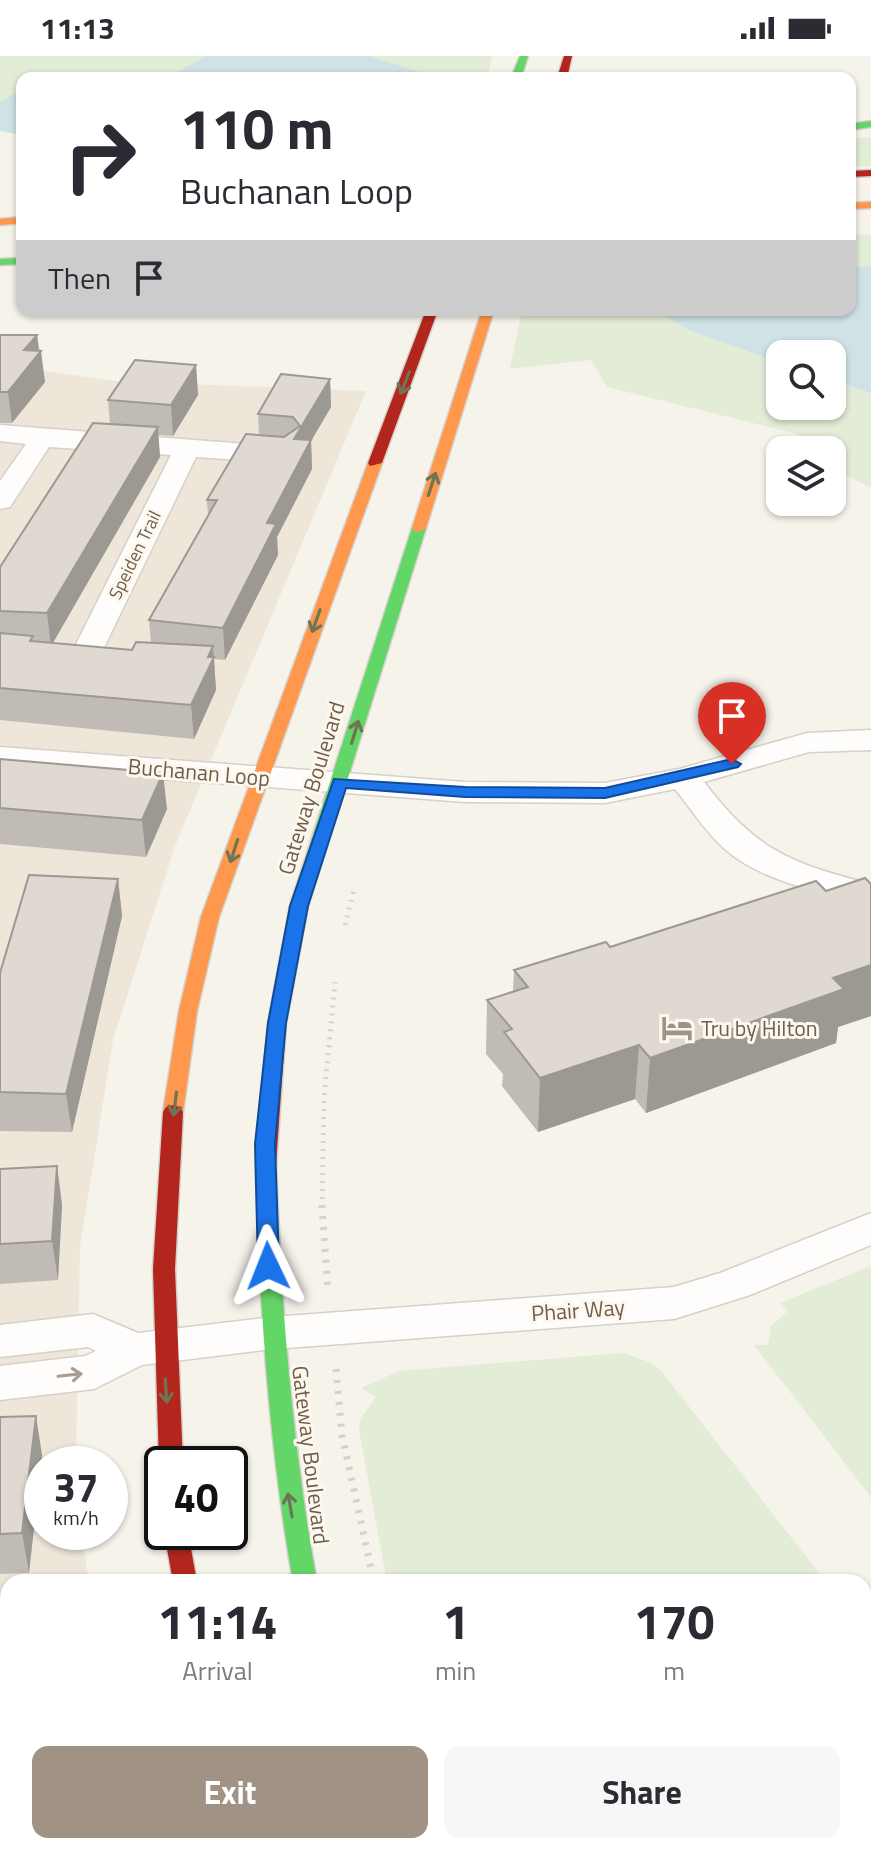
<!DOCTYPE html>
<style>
body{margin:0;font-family:"Titillium Web",sans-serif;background:#f7f7f7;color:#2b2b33;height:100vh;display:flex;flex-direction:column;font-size:30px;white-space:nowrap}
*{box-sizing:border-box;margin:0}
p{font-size:26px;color:#7c7c81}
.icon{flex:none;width:44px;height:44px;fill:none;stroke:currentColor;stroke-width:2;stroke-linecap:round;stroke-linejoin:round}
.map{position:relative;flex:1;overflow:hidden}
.panel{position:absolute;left:0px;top:1518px;width:872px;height:280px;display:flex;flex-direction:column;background:#fff;border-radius:24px 24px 0 0;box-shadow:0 2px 6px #0004}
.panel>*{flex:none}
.top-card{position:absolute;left:16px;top:16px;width:840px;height:244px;border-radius:16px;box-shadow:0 2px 6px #0004;background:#fff;color:#2b2b33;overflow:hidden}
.tools{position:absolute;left:766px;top:284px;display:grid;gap:16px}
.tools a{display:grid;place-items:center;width:80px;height:80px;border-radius:16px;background:#fff;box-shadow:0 2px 6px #0004;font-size:40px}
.speed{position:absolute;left:24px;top:1390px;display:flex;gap:16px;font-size:40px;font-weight:700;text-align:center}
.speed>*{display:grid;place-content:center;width:104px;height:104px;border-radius:50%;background:#fff;box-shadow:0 2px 6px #0004;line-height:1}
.speed small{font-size:20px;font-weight:400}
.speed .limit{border:4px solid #111;border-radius:12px;background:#fff;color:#111}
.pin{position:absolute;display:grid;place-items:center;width:68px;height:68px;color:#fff;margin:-82px -34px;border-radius:50% 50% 50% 0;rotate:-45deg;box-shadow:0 0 8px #0007}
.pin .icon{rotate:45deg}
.me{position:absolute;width:88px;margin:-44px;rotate:358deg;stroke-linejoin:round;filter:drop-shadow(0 0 6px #0008)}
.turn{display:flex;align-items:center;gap:28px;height:168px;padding:0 32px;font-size:36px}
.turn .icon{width:104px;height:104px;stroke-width:2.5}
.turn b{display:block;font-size:56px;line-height:68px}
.then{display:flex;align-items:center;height:76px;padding:0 32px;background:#0003;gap:16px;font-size:30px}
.eta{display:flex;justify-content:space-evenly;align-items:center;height:136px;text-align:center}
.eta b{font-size:48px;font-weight:700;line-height:56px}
.cta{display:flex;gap:16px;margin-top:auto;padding:16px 32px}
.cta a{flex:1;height:92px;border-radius:16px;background:#a09285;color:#fff;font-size:32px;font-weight:700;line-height:92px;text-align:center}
.cta a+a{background:#f7f7f7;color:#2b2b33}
.status{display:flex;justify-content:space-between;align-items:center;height:56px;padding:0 40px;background:#fff;direction:ltr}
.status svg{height:22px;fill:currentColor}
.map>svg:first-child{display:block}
</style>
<div class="status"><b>11:13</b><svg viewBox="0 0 49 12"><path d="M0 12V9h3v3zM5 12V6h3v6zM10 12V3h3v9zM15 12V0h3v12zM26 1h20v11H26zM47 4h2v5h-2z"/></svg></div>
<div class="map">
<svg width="871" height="1798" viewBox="0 0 871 1798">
<rect width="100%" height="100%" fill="#f6f3eb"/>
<!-- residential -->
<path fill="#eee6d9" d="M0,308L113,325L366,335L175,790L113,984L80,1191L76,1408H42V1476H81L89,1526H8V1790H136L138,1798H0Z"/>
<!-- green -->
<path fill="#e2ecd7" d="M0,0H492L487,22H22V63L0,65Z
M871,81V110L850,111V83Z
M850,178L871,179V211L850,210Z
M522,254H656L688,274L780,307V350H832V324L871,337V431L832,414V394H806L797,378L607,331L591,304L510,313Z
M871,1210V1441L754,1289H768L771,1270L788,1255L780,1247Z
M623,1297L652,1307L662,1316L826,1526H387L359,1374L361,1362L376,1341L361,1332L399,1315Z"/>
<!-- water -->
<path fill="#cfe2e5" d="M206,0H369L439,22H167Z
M22,33V79L0,75V46Z
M850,210L871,211V337L832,324V298H780V307L688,274L656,254H850Z"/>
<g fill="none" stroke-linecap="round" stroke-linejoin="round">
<defs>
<path id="street" d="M0,369L285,391L298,399L285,407L196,401L98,604L94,610H72L68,604L171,399L49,391L10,451L0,453V425L26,388L0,385Z
M871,674V694L809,696L704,726C756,794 789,807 871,828V848C823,837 766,827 727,795C706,777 692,754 675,733L605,747L465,746L0,711V691L465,726L605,727L679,713L807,677Z
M871,1157V1189L750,1239L674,1263L273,1293L142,1309L94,1333L0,1344V1310L85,1300L96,1295L88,1291L0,1301V1269L93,1258L138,1277L273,1261L674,1231L720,1217Z"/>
<path id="fast" d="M520,0H528L521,22H511Z
M871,65V71L850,74V68Z
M22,202V208L0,209V203Z
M419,468L426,472L308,850L305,854H293L290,850L412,472Z
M266,1102L273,1104L276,1109C281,1249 292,1388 317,1526H293C269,1388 259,1249 256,1109L259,1104Z
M223,1790H249L251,1798H223Z"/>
<path id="slow" d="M871,146V152L850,153V147Z
M22,161V167L0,169V163Z
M482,254H494L426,472L419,476L414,475L412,472Z
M375,403L382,407L219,861L197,955L183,1056L180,1061H166L163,1056L179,955L201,861L368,407Z
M359,1790H385L388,1798H360Z"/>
<path id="jam" d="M564,0H572L567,22H557Z
M871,114V120L850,121V115Z
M426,254H438L382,407L370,410L368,407Z
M299,845L308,850L286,967L276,1109L273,1114H259L256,1109L268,967L290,850Z
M173,1049L180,1051L183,1056L175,1213L183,1408H162V1413L159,1408L153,1213L163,1056L166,1051Z
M164,1476H188L197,1526H173Z"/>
</defs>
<!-- street casing -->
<use href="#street" stroke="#d5d0c9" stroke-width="3"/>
<!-- fast casing -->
<use href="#fast" stroke="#d5d0c9" stroke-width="3"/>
<!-- slow casing -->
<use href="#slow" stroke="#d5d0c9" stroke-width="3"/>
<!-- jam casing -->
<use href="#jam" stroke="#d5d0c9" stroke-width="3"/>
<!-- path-far1 -->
<path stroke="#d7d1cb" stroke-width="5" stroke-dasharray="2 6" stroke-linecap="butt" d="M345,869L354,833
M322,1151L324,1042L335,926"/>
<!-- path -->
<path stroke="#d7d1cb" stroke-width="7" stroke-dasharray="3 8" stroke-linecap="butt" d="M322,1149L328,1235
M336,1313L342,1379L374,1526
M447,1790L450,1798"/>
<!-- street -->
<use href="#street" fill="#fefdfc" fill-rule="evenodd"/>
<!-- fast -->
<use href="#fast" fill="#63d668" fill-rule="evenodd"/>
<!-- slow -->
<use href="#slow" fill="#ff974d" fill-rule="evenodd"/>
<!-- jam -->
<use href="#jam" fill="#b3261e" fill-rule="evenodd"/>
</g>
<!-- wall -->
<path fill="#c0bbb4" d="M0,279H37L45,326L12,367H0Z
M196,309L198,339L173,380L158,379L160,401L53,587L132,594L151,587L149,564L208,459L207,444L259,379L258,358L330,323L331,351L311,385L312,413L277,481L278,499L225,604L214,603L216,634L194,683L0,664V511L110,368L108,344Z
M0,703L167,753L146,801L0,788Z
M118,823L122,860L72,1076L0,1075V917Z
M871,828V960L838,971L836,987L646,1057L635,1043L538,1076L502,1030L503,1018L486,998L487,944L513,935L514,914Z
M57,1110L62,1149L58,1224L0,1228V1113Z
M0,1361L42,1399L29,1517L0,1518Z"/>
<!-- shaded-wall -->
<path fill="#9c9892" d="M37,279L39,298L41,295L45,326L12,367L8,336L24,294Z
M196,309L198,339L173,380L171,349Z
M330,323L331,351L311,385L312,413L277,481L278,499L225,604L223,572L267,467L294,383Z
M158,371L160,401L51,590L47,557Z
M213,590L216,634L194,683L191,649L208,601Z
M163,717L167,753L146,801L142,764Z
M118,823L122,860L72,1076L66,1038Z
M871,909V960L838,971L836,987L646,1057L650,1002L833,922Z
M639,989L635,1043L538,1076L540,1022Z
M57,1110L62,1149L58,1224L52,1185Z
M36,1360L42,1399L29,1517L22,1477Z"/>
<!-- building -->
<path fill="#dfd9d1" stroke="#9c9892" stroke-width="2" d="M0,279H37L24,294L41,295L8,336H0Z
M135,304L196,309L171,349L108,344Z
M281,318L330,323L294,383L311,384L267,467L276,468L223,572L149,564L217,444H207L246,378L284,381L300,370L293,361L258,358Z
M93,367L158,371L47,557L0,555V511Z
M0,577L33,580L30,585L132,594L136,586L213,590L208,601H214L191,649L0,632Z
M0,703L163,717L142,764L0,752Z
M29,819L118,823L66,1038L0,1036V917Z
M865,822L871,828V909L833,922L844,933L650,1002L639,989L540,1022L504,976L512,973L487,944L528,931L514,914L606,886L610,891L816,825L826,835Z
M57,1110L52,1185L0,1188V1113Z
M36,1360L22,1477L0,1478V1361Z
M8,1599V1790H94L96,1798H0V1601Z"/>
<!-- one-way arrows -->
<defs><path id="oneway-shaft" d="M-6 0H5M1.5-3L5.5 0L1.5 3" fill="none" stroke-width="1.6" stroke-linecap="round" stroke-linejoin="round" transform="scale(2)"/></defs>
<g stroke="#6e7553">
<use href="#oneway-shaft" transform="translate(405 327) rotate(111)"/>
<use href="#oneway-shaft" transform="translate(432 428) rotate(-72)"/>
<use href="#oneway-shaft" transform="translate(316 565) rotate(110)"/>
<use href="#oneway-shaft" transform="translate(355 676) rotate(-73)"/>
<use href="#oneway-shaft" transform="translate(234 795) rotate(108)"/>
<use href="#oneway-shaft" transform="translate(175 1048) rotate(97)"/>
<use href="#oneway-shaft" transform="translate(166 1335) rotate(86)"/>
<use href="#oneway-shaft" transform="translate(290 1449) rotate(-100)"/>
</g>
<use stroke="#a99d94" href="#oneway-shaft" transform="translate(70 1319) rotate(-6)"/>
<!-- route -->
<path fill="#1a73e8" stroke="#114b97" stroke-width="2" d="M732,703L741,708L738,711L605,742L465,741L346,732L308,850L286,967L275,1088L279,1210L276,1215H261L258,1210L255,1088L268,967L290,850L334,723L465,731L605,732Z"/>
<!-- icons -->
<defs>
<symbol id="hotel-bare" viewBox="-9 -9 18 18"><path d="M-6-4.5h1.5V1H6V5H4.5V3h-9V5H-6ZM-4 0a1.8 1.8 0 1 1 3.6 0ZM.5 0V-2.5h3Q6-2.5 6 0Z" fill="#a09285" stroke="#fdf8ed" stroke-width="2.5" paint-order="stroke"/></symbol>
</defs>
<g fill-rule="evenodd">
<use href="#hotel-bare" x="655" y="950" width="44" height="44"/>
</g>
<g text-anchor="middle" stroke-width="6" stroke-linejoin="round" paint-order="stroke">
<!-- far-street labels -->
<g font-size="18" fill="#715d4e" stroke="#fdf8ed">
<text transform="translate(135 499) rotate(-64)" y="6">Speiden Trail</text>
</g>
<!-- street labels -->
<g font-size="22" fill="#715d4e" stroke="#fdf8ed">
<text transform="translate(199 716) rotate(5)" y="8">Buchanan Loop</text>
<text transform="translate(311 732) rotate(-73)" y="8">Gateway Boulevard</text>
<text transform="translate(578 1254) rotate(-4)" y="8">Phair Way</text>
<text transform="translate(311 1399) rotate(83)" y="8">Gateway Boulevard</text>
</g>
<!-- poi labels -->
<g font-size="22" fill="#715d4e" stroke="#fdf8ed" text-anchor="start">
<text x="701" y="980">Tru by Hilton</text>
</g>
</g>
</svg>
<div class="tools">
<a><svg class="icon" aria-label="search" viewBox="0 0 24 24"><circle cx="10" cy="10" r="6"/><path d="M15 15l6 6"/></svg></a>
<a><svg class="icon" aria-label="layers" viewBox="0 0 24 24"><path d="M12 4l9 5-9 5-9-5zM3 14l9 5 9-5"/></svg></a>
</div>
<div class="speed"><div>37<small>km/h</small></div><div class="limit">40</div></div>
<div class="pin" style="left:732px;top:708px;background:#d93025"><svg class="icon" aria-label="arrive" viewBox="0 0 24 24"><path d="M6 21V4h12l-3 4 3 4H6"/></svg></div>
<svg class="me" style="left:268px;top:1210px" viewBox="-20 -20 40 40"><path d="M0-17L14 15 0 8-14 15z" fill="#1a73e8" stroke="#fff" stroke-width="4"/></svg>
<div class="top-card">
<div class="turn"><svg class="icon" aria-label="right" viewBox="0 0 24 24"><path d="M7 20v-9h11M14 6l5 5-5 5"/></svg><div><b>110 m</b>Buchanan Loop</div></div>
<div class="then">Then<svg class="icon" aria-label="arrive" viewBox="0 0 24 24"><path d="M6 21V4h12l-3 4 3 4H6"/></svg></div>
</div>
<section class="panel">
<div class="eta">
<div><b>11:14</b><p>Arrival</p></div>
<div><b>1</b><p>min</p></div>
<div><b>170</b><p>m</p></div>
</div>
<div class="cta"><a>Exit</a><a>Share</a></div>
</section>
</div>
